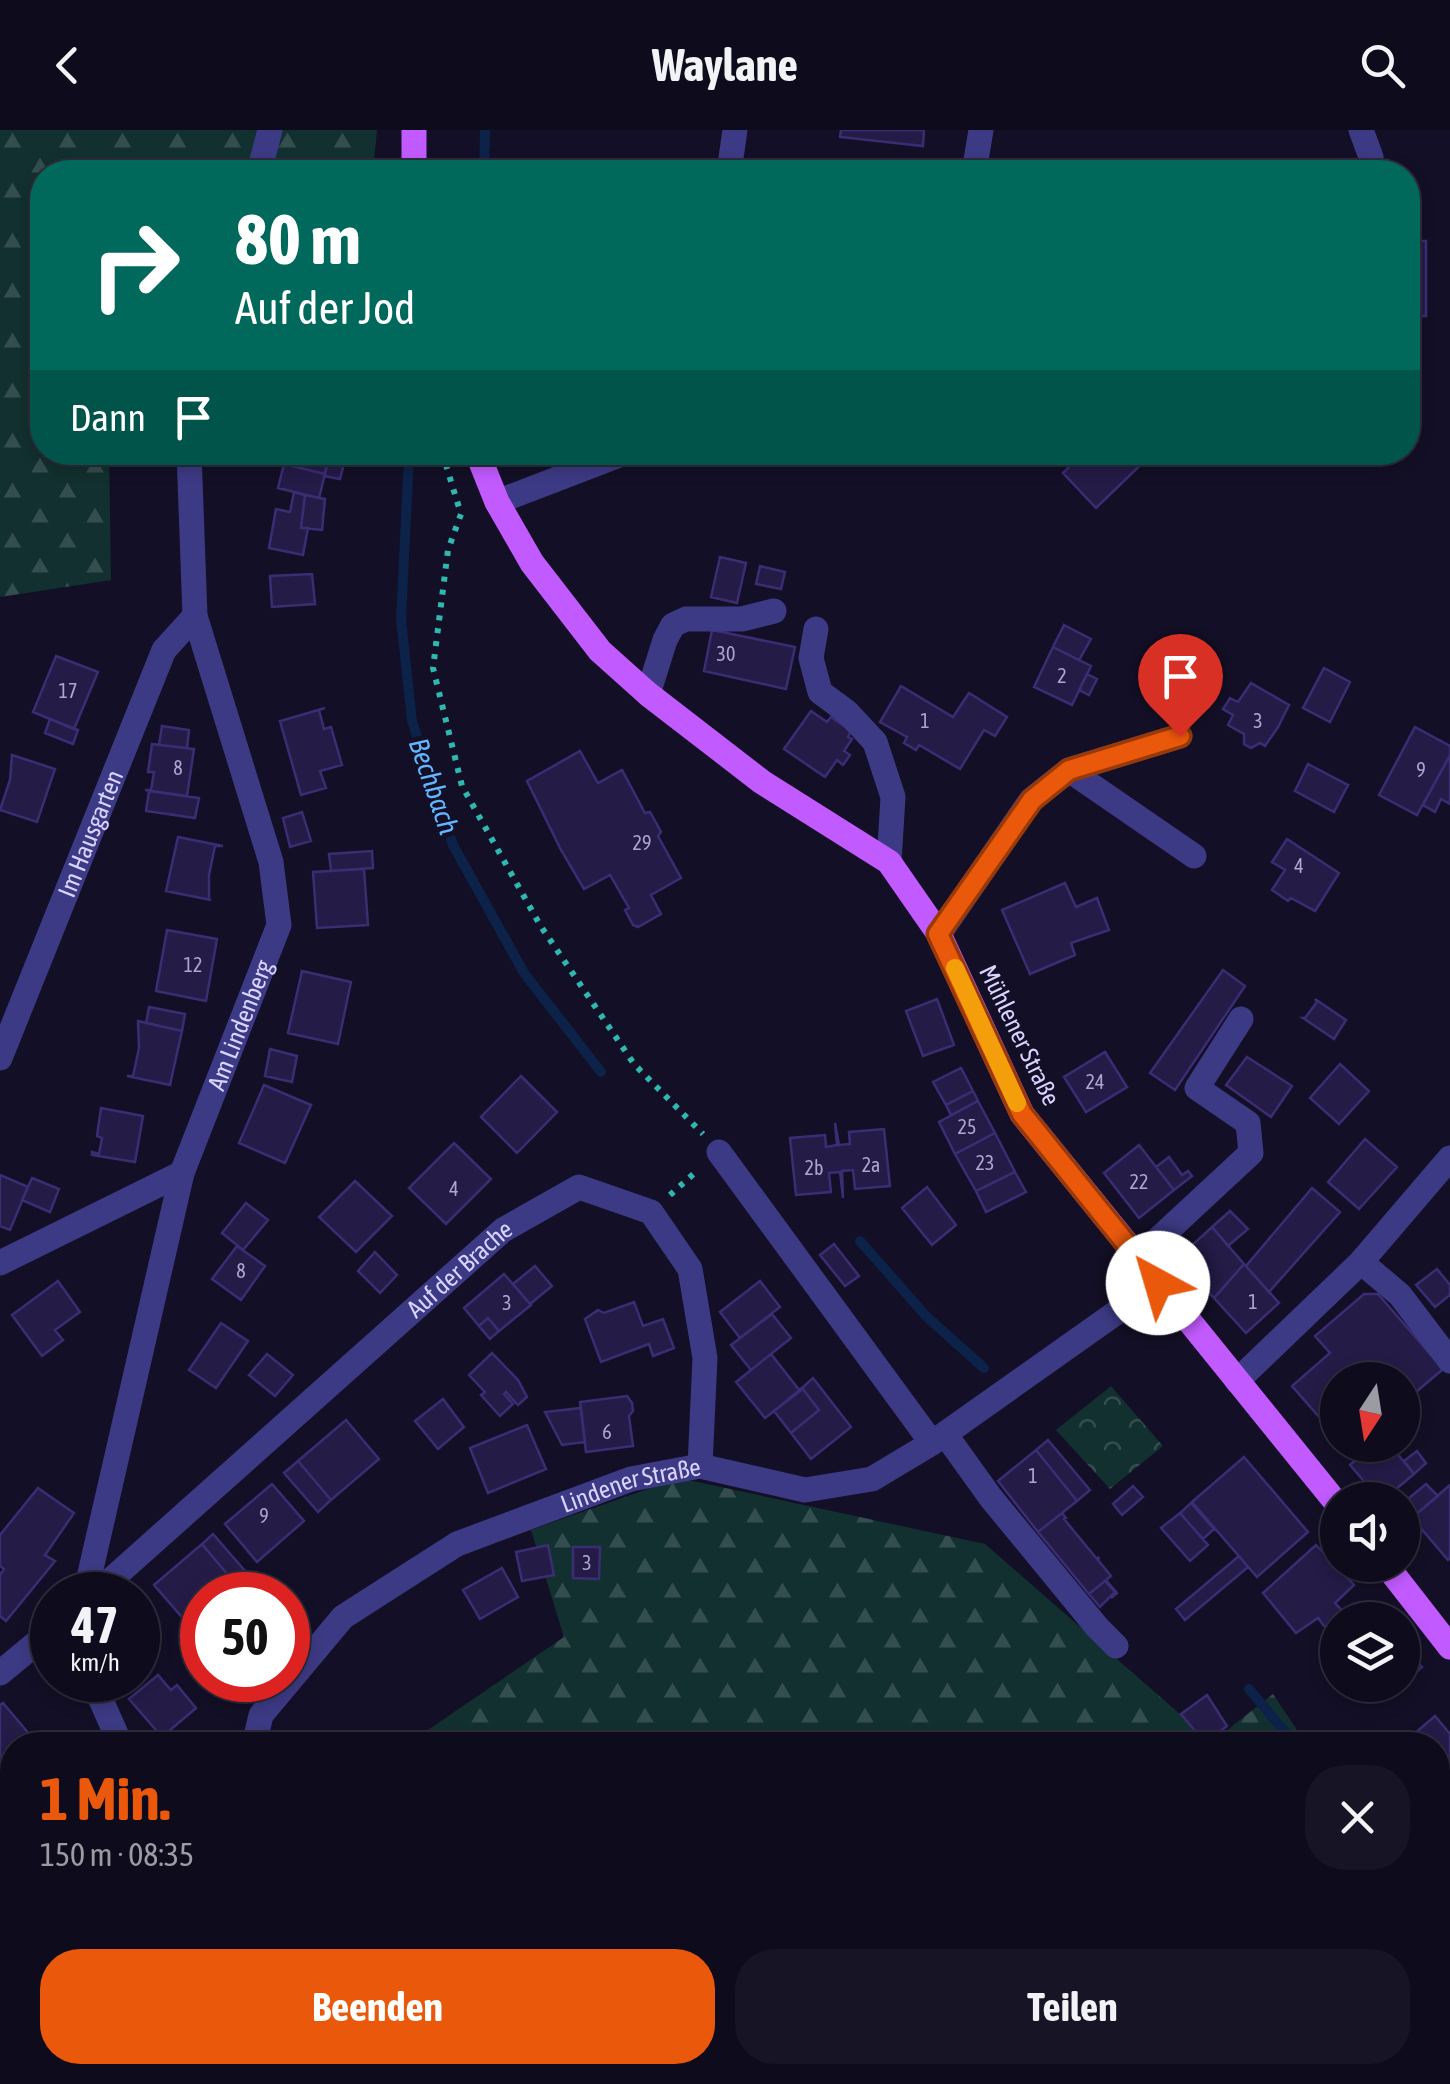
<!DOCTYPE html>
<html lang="de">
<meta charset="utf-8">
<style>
body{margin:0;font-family:"Asap Condensed",sans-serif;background:#171425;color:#f1f3f6;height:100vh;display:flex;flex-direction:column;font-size:38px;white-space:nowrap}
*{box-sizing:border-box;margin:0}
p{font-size:32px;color:#9b9ba3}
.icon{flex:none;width:55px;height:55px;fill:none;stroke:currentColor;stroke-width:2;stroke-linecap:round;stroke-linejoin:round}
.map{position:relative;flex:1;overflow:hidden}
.side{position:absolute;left:0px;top:1602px;width:1450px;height:352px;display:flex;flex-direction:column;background:#0e0b1c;border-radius:40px 40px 0 0;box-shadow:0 5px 15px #0003,0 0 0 2px #2e2b3b}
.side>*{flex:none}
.guide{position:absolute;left:30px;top:30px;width:1390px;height:305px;border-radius:40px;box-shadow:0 5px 15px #0003,0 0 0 2px #2e2b3b;background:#00695c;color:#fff;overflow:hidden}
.needle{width:65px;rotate:192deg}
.controls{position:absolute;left:1320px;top:1232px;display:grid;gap:20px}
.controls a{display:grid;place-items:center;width:100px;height:100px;border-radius:50%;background:#0e0b1c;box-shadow:0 5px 15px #0003,0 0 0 2px #2e2b3b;font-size:50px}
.speed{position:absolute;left:30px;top:1442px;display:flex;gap:20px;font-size:50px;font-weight:700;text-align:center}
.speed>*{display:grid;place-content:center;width:130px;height:130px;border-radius:50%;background:#0e0b1c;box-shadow:0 5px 15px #0003,0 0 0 2px #2e2b3b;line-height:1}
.speed small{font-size:25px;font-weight:400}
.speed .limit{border:15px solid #d22;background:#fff;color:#111}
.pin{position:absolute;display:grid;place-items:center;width:85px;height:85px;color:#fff;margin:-102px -42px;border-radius:50% 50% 50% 0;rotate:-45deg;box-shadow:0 0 10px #0007}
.pin .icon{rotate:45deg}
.me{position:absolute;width:110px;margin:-55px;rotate:321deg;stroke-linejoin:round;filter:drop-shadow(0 0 8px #0008)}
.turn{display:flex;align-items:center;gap:35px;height:210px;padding:0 40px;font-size:45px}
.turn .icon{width:130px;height:130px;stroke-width:2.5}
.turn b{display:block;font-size:70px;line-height:85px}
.then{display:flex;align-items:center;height:95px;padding:0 40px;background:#0003;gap:20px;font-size:38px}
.round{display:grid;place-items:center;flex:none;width:105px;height:105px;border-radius:40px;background:#171425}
.overview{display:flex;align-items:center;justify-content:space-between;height:170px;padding:0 40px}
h1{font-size:60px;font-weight:700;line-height:75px;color:#ea580c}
.cta{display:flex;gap:20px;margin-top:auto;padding:20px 40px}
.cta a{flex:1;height:115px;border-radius:40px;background:#ea580c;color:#fff;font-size:40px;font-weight:700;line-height:115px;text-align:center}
.cta a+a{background:#171425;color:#f1f3f6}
header{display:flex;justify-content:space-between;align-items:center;height:130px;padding:0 40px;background:#0e0b1c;font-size:45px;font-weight:700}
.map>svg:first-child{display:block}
</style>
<header><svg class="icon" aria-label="back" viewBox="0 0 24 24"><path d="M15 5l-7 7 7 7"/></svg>Waylane<svg class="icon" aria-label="search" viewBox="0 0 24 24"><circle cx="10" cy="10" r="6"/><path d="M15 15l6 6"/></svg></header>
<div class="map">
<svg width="1450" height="1954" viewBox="0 0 1450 1954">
<defs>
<pattern id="forest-firs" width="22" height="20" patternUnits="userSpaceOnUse" patternTransform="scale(2.5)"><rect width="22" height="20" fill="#12302f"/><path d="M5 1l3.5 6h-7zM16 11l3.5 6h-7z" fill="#344d4e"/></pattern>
<pattern id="park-crowns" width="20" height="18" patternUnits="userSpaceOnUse" patternTransform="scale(2.5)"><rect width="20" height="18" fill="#12302f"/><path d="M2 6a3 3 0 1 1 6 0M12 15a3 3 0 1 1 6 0" fill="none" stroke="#344d4e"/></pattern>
</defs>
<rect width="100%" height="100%" fill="#130f26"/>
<!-- forest -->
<path fill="url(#forest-firs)" d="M0,0H377L373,42H42V322L109,323L111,450L0,467Z
M679,1348L985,1414L1212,1612L1273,1564L1307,1615H406L564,1507L531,1400Z
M1438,1813L1450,1832V1954H665L673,1942H1438Z"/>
<!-- park -->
<path fill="url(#park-crowns)" d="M1111,1256L1163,1316L1110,1359L1056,1300Z"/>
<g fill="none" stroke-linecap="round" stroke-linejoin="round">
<!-- stream -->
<path stroke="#0c2248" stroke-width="10" d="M484,42L485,0
M409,327L401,489L412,591L453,715L524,843L601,942
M860,1111L926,1186L984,1238
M1249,1559L1296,1615
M1438,1784L1450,1797"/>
</g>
<!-- building -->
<path fill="#241b47" stroke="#3b2d73" stroke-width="2.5" d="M841,0H924L923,16L840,7Z
M1408,111H1426V186H1408Z
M287,322H330L325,344L284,334Z
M330,322H347L340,349L324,346Z
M1084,322H1153V323L1096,378L1063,343Z
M284,334L325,344L319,368L278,358Z
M294,362L305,365L301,398H308L303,425L269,418L276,379L290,382Z
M305,365L325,369L322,400L301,398Z
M720,427L746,433L737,473L711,467Z
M760,436L785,442L781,459L756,454Z
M312,444L315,474L272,477L270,446Z
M1064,495L1091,509L1079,530L1053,517Z
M712,500L795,517L786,559L704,541Z
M1053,517L1091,536L1072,575L1034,557Z
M56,526L98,542L74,599L33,582Z
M1324,538L1350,552L1330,592L1303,578Z
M1087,544L1097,549L1089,565L1079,560Z
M1251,553L1289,575L1278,597L1265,616L1260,613L1251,618L1244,614V604L1228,595L1233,585L1223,579L1230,568L1238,572Z
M901,556L953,587L969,563L1007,587L995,606L984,600L960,639L919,615L916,620L904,613L907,607L880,592Z
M325,578L319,580L324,599L331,597L342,635L320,641L326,658L301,665L280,591Z
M811,581L827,592L831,587L851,601L848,607L852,609L844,621L850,625L843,635L837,630L825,647L784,619Z
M50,589L78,600L73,614L45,603Z
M162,596L189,600L187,618L159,615Z
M1415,597L1450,616V625L1417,685L1379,665Z
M152,614L194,619L187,666L145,660H151L154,642H148Z
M580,621L598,653L622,640L645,683L650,682L661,702L658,706L681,748L651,765L661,784L638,797L633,795L625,780L629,778L610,745L584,759L561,720L527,651Z
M12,625L55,639L37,692L0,680L10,650Z
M1450,625V674L1441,669L1435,682L1423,675Z
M1308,634L1348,655L1334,682L1295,661Z
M149,661L199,668L195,688L146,681Z
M302,682L311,711L290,717L283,688Z
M178,707L223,716H215L209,745V769L211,770L166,761Z
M1287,709L1339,743L1315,781L1291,768L1288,771L1272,760L1285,740L1272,732Z
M372,721L373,738L331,741L329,724Z
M364,739L368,795L317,798L313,742Z
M1065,753L1076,777L1097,768L1109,800L1071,813L1075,825L1030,844L1002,780Z
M167,800L217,809L206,871L156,861Z
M1223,840L1245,856L1175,960L1150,943Z
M302,841L351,852L338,914L288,903Z
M937,869L954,915L923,926L906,881Z
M1315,869L1346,890L1334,909L1303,888H1305L1317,872Z
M149,877L185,884L182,901L146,893Z
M138,891L182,901L170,955L127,946H133L139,918Z
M270,919L297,926L292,952L265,946Z
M1105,922L1127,957L1086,982L1064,947Z
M1247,927L1292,956L1271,987L1226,955Z
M1340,934L1369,961L1339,994L1310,968Z
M961,938L973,961L946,975L933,952Z
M521,946L557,982L517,1023L481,987Z
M264,955L311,975L285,1033L239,1013Z
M973,961L978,971L951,985L946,975Z
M978,971L995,1003L955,1024L939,992Z
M101,978L143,986L135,1032L92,1025V1022L99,1024L102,1008L97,1006Z
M835,993L839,1015L850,1014L849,1002L884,999L890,1056L855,1059L853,1040L842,1041L843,1068L840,1042L829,1043L831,1062L796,1065L790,1008L825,1005L826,1017L837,1015Z
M995,1003L1015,1042L976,1061L955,1024Z
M1365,1009L1397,1037L1359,1079L1328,1052Z
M454,1013L491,1049L446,1094L409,1058Z
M1139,1015L1174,1060L1139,1088L1104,1043Z
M1169,1027L1182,1045L1188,1041L1192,1046L1174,1060L1156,1037Z
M1015,1042L1026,1062L986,1082L976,1061Z
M0,1045L28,1057L10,1100L0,1096Z
M32,1048L59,1059L50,1082L22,1070Z
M355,1051L392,1086L356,1122L319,1087Z
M927,1057L956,1095L932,1115L902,1078Z
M1312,1058L1340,1082L1269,1162L1246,1136Z
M246,1073L268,1090L243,1120L222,1103Z
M1230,1081L1248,1099L1228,1116L1212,1097Z
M1212,1097L1244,1134L1214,1168L1178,1128Z
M834,1114L859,1146L845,1156L820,1125Z
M237,1116L265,1136L241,1170L212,1149Z
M375,1122L397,1145L380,1163L358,1141Z
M1244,1134L1279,1173L1246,1203L1214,1168Z
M535,1136L552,1156L530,1174L513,1154Z
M1437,1139L1450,1155V1165L1435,1177L1416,1155Z
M504,1144L531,1175L499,1201L488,1188L479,1196L464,1178Z
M58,1151L80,1182L55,1200L63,1210L42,1226L12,1185Z
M760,1151L780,1177L740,1208L720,1182Z
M1364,1164H1378L1443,1239L1402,1274V1250H1338V1284L1335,1282L1328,1287L1325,1284L1320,1288L1292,1256L1330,1223L1315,1206Z
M634,1172L643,1196L663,1189L674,1218L653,1226L649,1214L601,1232L585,1189L598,1180L604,1183Z
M772,1184L791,1208L751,1240L731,1215Z
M488,1188L499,1201L490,1209L479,1196Z
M221,1193L248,1211L216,1258L189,1240Z
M492,1223L518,1250L527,1267L518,1275L506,1262L504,1264L513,1274L500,1286L481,1265L485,1262L469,1245Z
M267,1224L293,1245L275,1266L249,1245Z
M771,1224L800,1261L765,1288L736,1252Z
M813,1248L851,1297L811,1329L791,1303L819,1280L802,1258Z
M802,1258L819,1280L791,1303L774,1281Z
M627,1266L632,1273L633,1281L629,1286L633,1316L586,1322L580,1272Z
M443,1269L464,1297L438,1319L415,1291Z
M581,1278L585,1312L562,1315L545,1282Z
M346,1290L379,1329L331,1370L298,1331Z
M527,1295L546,1339L488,1363L470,1318Z
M1048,1310L1090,1360L1077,1371L1036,1320Z
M1373,1315H1390L1414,1344L1383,1370H1380L1350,1335Z
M1036,1320L1077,1371L1038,1402L998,1351Z
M1417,1321L1426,1333L1414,1344L1404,1331Z
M1244,1327L1308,1402L1257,1447L1192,1372Z
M298,1331L331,1370L318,1382L284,1343Z
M272,1354L304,1391L257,1432L225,1394Z
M1426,1354L1438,1366L1412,1388L1402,1374Z
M1450,1355V1428L1448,1430L1412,1388Z
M1133,1356L1143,1367L1122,1385L1113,1374Z
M38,1358L74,1383L45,1425L55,1431L6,1491L0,1486V1445L4,1439L0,1436V1405Z
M1191,1373L1214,1399L1203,1409L1180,1383Z
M1062,1383L1066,1388L1064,1389L1097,1429L1099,1427L1098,1430L1111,1446L1106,1450L1117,1463L1111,1468L1115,1462L1105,1451L1089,1464L1038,1402Z
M1180,1383L1208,1415L1190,1431L1161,1398Z
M213,1404L246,1442L234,1452L202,1414Z
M202,1414L234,1452L219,1465H202V1479L187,1493L154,1455Z
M548,1415L554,1445L522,1451L516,1422Z
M1316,1415L1354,1455L1335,1473L1346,1485L1328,1501L1318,1488L1296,1503L1263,1463Z
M573,1417H600L599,1449L573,1448Z
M1239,1426L1248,1437L1185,1490L1176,1479Z
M502,1438L518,1467L480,1489L463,1460Z
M1105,1451L1115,1462L1100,1477L1089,1464Z
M1402,1516L1422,1537L1402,1555Z
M158,1545L171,1560L177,1555L196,1578L162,1607L129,1569Z
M1207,1565L1227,1596L1205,1613L1181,1584Z
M3,1573L30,1605L18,1615H12V1620L0,1631V1575Z
M1435,1586L1450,1604V1628L1438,1638V1615H1401Z
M1450,1649V1675L1438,1685V1659Z
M1450,1706V1773L1438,1758V1717Z"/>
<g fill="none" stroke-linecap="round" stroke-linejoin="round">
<!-- path -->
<path stroke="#2fb8b0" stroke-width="6" stroke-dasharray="5 8" stroke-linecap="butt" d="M442,322L461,384L448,420L433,538L462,656L540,795L634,934L703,1004
M670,1065L698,1040"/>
<!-- minor -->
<g stroke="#3d3a85" stroke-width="25">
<path d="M1361,0L1371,27L1368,42"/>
<path d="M259,42L270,0"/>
<path d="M729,42L735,0"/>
<path d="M974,42L981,0"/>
<path d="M497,372L627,322"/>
<path d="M816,499L811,528L820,562L847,582L875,612L893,667L889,732"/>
<path d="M648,564L665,510L673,495L686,489H742L774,481"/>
<path d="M1069,640L1194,726"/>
<path d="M939,804L1031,670L1069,640L1180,606"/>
<path id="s1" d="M0,928L164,520L195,486"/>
<path d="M719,1022L932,1313"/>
<path d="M1138,1128L1251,1023L1248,993L1197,958L1241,889"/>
<path d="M1361,1132L1400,1165L1450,1231"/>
<path d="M0,1133L182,1043"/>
<path d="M1237,1251L1361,1132L1450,1028"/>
<path d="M945,1304L991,1368L1097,1497L1116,1516"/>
<path id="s2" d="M85,1465L182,1043L279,795L271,732L195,486L189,322"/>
<path id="s3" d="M94,1465L503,1100L579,1057L651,1082L690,1139L705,1228L700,1336"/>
<path d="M0,1543L52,1500"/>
<path d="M92,1550L121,1615"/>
<path id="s4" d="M254,1615L261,1585L343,1487L457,1414L631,1349L700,1336L805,1360L872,1349L932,1313L1158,1153"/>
<path d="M327,1942V1954"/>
</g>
<!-- major -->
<path stroke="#c25bff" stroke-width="25" d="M414,0V42
M477,322L497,372L532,433L600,521L648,564L762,652L889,732L939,804L1022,984L1338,1375
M1386,1435L1450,1517"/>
</g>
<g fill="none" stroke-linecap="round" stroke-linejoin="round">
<defs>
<path id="route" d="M1158,1153L1022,984L938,804L1032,670L1069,640L1180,606"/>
</defs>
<!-- route casing -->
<use href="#route" stroke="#983908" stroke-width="25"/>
<!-- route -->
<use href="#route" stroke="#ea580c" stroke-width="18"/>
<!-- slow -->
<path stroke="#f59e0b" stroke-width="18" d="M955,838L1017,973"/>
</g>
<g text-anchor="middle" stroke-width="10" stroke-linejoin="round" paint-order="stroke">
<!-- number labels -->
<g font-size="20" fill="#aca6d1">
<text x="726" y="531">30</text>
<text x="1062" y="553">2</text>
<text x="68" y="568">17</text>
<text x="925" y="598">1</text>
<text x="1258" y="598">3</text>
<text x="178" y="645">8</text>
<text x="1421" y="647">9</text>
<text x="642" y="720">29</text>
<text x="1299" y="743">4</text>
<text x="193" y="842">12</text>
<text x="1095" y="959">24</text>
<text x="967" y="1004">25</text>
<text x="985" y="1040">23</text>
<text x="871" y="1042">2a</text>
<text x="814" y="1045">2b</text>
<text x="1139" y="1059">22</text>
<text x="454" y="1066">4</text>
<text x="241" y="1148">8</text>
<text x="1253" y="1179">1</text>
<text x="507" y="1180">3</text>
<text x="607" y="1309">6</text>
<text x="1033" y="1353">1</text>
<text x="264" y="1393">9</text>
<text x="587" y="1440">3</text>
</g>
<!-- street labels -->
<g font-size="25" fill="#d9d4ff" stroke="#130f26">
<text dy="9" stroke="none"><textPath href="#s1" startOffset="242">Im Hausgarten</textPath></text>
<text dy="9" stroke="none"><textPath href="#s2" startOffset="592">Am Lindenberg</textPath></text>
<text transform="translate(1020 905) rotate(64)" y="9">Mühlener Straße</text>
<text dy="9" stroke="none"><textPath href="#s3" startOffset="490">Auf der Brache</textPath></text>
<text dy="9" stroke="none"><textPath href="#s4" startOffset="478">Lindener Straße</textPath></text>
</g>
<!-- water labels -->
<g font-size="28" font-style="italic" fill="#62b6ff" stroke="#130f26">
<text transform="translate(434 656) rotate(71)" y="10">Bechbach</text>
</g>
</g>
</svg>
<div class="controls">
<a><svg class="needle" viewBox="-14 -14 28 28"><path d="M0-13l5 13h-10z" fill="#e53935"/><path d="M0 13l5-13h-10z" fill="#9b9ba3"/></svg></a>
<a><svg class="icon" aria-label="sound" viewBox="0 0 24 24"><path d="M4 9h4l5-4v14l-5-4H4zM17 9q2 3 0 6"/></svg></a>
<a><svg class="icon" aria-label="layers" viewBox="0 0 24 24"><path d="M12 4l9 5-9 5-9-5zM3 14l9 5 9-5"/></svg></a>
</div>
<div class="speed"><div>47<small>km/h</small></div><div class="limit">50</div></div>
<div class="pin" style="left:1180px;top:606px;background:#d93025"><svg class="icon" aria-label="arrive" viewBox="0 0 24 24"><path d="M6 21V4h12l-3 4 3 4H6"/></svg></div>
<svg class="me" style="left:1158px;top:1153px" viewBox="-20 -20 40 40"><circle r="19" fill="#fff"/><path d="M0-13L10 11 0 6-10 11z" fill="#ea580c"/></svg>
<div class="guide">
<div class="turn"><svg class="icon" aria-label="right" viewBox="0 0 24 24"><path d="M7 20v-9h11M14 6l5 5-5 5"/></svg><div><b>80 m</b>Auf der Jod</div></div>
<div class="then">Dann<svg class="icon" aria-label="arrive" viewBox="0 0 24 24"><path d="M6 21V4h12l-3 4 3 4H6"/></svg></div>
</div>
<section class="side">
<div class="overview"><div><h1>1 Min.</h1><p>150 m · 08:35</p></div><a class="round"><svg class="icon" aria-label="close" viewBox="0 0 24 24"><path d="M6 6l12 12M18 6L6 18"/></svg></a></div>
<div class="cta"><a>Beenden</a><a>Teilen</a></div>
</section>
</div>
